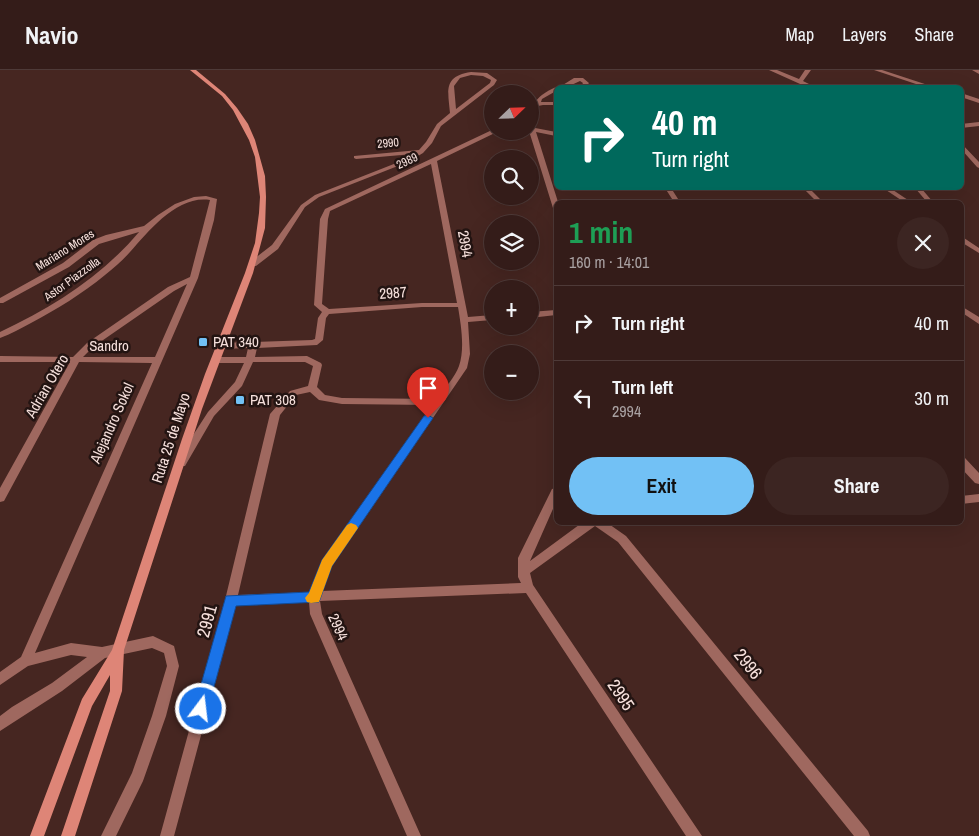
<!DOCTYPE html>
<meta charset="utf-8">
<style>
body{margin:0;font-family:"Archivo Narrow",sans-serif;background:#3c2522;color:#f1f3f6;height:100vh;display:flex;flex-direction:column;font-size:19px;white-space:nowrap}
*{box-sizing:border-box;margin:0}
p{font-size:16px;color:#a9a1a2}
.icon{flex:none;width:28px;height:28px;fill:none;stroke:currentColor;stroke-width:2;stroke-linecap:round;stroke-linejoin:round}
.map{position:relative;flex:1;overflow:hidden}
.side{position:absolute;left:554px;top:130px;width:410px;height:325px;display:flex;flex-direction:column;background:#341c19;border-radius:8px;box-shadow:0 5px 20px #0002,0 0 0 1px #4e3a38}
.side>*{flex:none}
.banner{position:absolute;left:554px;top:15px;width:410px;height:105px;border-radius:8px;box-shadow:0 5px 20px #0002,0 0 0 1px #4e3a38;background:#00695c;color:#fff;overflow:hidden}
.needle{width:32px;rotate:67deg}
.tools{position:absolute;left:484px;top:15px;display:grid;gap:10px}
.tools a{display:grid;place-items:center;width:55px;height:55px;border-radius:50%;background:#341c19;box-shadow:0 5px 20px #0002,0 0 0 1px #4e3a38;font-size:25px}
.pin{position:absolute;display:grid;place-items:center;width:42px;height:42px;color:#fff;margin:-51px -21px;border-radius:50% 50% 50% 0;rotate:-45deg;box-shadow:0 0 5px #0007}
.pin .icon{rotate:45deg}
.me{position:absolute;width:55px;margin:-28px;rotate:15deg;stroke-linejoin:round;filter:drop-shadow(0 0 4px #0008)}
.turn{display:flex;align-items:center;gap:18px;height:105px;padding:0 15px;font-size:22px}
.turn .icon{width:65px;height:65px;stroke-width:2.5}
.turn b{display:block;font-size:35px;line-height:42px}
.round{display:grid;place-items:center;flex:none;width:52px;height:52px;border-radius:26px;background:#3c2522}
.head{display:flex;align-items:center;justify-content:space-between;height:85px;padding:0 15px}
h1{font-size:30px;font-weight:700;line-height:38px;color:#1e9e55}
.action{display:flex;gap:10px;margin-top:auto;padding:10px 15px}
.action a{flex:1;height:58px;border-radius:30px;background:#72c1f5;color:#111;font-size:20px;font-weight:700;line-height:58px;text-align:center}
.action a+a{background:#3c2522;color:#f1f3f6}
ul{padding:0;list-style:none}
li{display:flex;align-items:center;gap:15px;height:75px;padding:0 15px;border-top:1px solid #4e3a38}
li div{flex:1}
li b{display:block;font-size:19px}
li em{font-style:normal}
header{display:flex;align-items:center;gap:30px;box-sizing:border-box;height:70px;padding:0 25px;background:#341c19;border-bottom:1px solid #4e3a38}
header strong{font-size:24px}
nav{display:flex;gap:28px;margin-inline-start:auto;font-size:18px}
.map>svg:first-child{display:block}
</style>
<header>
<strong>Navio</strong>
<nav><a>Map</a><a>Layers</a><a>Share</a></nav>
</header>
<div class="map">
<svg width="979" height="766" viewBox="0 0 979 766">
<rect width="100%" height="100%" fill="#462621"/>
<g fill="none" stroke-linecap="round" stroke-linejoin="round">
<!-- minor -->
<path fill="#9f685f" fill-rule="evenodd" d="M769,0H777L799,9L805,0H811L803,11L817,18H809Z
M874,0H882L937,18H928Z
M972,0H979V4Z
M471,2L487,3L497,10L494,15L441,56L432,73L423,83L408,92L319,127L305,137L278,179L256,196H250V192L272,175L301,135L315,125L404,90L413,84L356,89L354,88V86L419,80L426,72L437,54L450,43C448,21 443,6 471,2ZM471,5L483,6L491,10L490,13L456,39L454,16L460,8Z
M574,8H583L589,13L585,18H580L583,13L580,11L565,18H558Z
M556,17V21L542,29L541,32H554L556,33V35H543L538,36L533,47L530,49C530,32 542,23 556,17Z
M961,23L979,29V33L961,27Z
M979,52V56L961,58V54Z
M530,57L556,62V66L536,62L558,132H556V140L553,138L529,61Z
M492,60L499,61L437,91L468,247L492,245V250L468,252L470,284L467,298L332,496L322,521L521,513L518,507V488L552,419L556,418V432L530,491L583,452H606L626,466L868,761L870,766H854L618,472L595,456L530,503L533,515L702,766H686L526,523L320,531L322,544L421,766H407L310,544L309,532L236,535L174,766H160L225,530L270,344L290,321L308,316L313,296L305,292H253L242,316L214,346L185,396H177L176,393L177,390L208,342L235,312L244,293H215L211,290L215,287H246L248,278L220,279L216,276L220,273L312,270L315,269L318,248L322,242L314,235L320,149L325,139ZM431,94L457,233H422L329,239L322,234L328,149L330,141ZM422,237H458C461,255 465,279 459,296C455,307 444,319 437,329L342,328L325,325L317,317L322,295L321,293L307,286L255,287L257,278L317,275L323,270L326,248L329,244ZM310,322L319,330L342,334L432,335L323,491L311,522L238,525L280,345L296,325Z
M961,73L979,92V98L977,97L961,79Z
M665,118H671L680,132H674Z
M803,118H809L823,132H817Z
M883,118H890L911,132H904Z
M915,118H921L933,132H927Z
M206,126L217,129L214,150L198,208L35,583L71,573L102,577L153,566L174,576L179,596L166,646L143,711L116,766H101L132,703L152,646L167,596L164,583L152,578L105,588L62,621L0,661V646L12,637L52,613L87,587L71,585L28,596L0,615V602L21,587L152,293L79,292L4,431L0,432V418L70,292H0V286L73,287L87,273L168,217L190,207L210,130C177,125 149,161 130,182C122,191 114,198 105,205C82,224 57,239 31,253C21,258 11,264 0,268V262C53,237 101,207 139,162L99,174L69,197L3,233H0V228L63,193L93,170L106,165L144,156L158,145L175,134L194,127ZM187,214L155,287H83L93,277L174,221Z
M961,166L979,178V183L961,172Z
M961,236L979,247V254L961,242Z
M556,240V245L530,248V242Z
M961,387L965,388L979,403V414L975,413L961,398Z
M979,424V432L961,434V426Z"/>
<!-- secondary -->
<path fill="#de8577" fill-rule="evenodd" d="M190,0H196L225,24L237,38L248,54L255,70L265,106L266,127L265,158L253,203L202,339L124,580L122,621L75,766H61L110,621V605L92,636L44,766H30L82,629L112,580L182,369L205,304L245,203L255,173L259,143L260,127L255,87L249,70L233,40L222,26Z"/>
</g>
<!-- route -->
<path fill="#1a73e8" stroke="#114b97" d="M428,345L433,348L332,496L319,532L236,536L208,639L206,644L201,646L196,644L194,639L226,526L309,522L322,490L424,346Z"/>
<!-- slow -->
<path fill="#f59e0b" d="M351,453L356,455L358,458L332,496L319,532L311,533L307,532L305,528L309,523L322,490L347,455Z"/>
<!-- markers -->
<g fill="#72c1f5" stroke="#231412" stroke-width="2">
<rect x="198" y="267" width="10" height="10" rx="2.5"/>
<rect x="235" y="325" width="10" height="10" rx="2.5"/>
</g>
<g text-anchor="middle" stroke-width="5" stroke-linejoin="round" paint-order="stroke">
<!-- far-street labels -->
<g font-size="12" fill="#f6e0dc" stroke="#231412">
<text transform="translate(388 73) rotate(-5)" y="4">2990</text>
<text transform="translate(407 91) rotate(-25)" y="4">2989</text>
<text transform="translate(65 180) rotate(-32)" y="4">Mariano Mores</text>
<text transform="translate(72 209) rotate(-36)" y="4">Astor Piazzolla</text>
</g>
<!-- street labels -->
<g font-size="15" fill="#f6e0dc" stroke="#231412">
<text transform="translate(465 174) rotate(80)" y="5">2994</text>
<text transform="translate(393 223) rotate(-4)" y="5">2987</text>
<text x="109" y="281">Sandro</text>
<text transform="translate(47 316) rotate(-60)" y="5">Adrian Otero</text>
<text transform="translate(112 353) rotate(-66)" y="5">Alejandro Sokol</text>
<text transform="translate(171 368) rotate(-72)" y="5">Ruta 25 de Mayo</text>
<text transform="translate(338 557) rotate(66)" y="5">2994</text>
</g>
<!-- poi labels -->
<g font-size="15" fill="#f6e0dc" stroke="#231412" text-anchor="start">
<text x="213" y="277">PAT 340</text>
<text x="250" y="335">PAT 308</text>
</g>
<!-- near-street labels -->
<g font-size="18" fill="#f6e0dc" stroke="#231412">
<text transform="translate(207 551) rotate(-75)" y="6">2991</text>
<text transform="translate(748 594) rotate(51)" y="6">2996</text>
<text transform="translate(621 625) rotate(56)" y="6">2995</text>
</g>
</g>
</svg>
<div class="tools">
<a><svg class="needle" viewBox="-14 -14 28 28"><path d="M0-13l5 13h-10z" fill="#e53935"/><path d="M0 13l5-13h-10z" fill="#a9a1a2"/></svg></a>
<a><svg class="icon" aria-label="search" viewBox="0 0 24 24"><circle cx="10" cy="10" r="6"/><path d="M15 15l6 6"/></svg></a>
<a><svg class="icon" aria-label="layers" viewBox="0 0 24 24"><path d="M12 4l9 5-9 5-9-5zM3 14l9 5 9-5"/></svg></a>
<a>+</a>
<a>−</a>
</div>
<div class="pin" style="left:428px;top:348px;background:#d93025"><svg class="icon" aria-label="arrive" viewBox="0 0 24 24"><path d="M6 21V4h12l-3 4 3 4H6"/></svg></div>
<svg class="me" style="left:201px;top:639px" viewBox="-20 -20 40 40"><circle r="17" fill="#1a73e8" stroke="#fff" stroke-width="3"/><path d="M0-11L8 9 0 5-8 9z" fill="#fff"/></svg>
<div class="banner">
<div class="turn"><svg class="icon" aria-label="right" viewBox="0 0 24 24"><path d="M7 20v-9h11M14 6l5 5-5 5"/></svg><div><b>40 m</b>Turn right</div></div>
</div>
<section class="side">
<div class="head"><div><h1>1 min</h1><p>160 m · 14:01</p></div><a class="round"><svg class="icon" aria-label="close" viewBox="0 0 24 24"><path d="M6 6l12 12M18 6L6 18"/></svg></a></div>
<ul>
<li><svg class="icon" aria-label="right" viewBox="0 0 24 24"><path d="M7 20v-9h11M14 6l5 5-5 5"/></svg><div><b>Turn right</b></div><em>40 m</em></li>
<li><svg class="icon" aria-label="left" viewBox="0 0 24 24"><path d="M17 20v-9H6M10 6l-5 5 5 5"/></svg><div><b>Turn left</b><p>2994</p></div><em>30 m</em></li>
</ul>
<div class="action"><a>Exit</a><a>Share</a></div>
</section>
</div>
